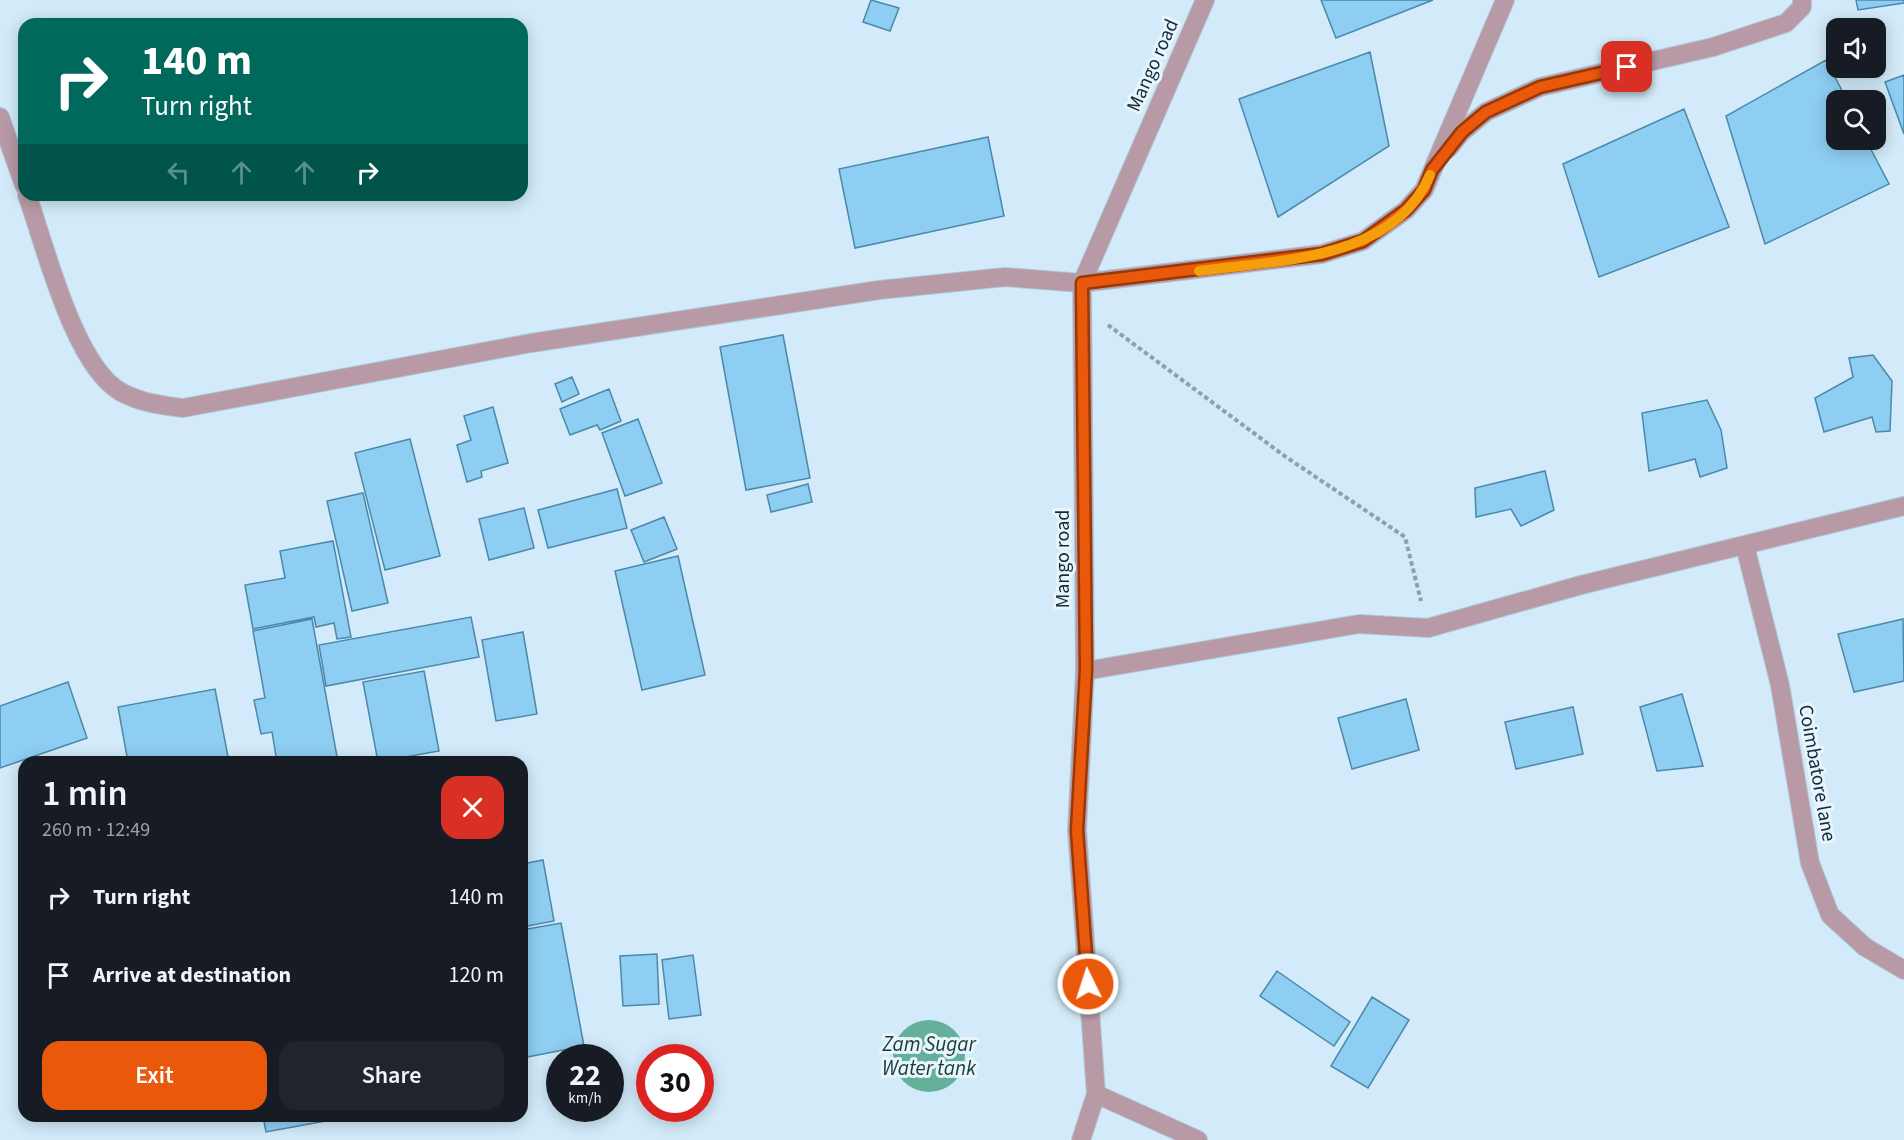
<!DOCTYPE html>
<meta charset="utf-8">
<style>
body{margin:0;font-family:"Source Sans 3",sans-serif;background:#20242c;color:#f1f3f6;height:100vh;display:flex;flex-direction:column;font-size:22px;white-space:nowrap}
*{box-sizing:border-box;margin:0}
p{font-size:20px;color:#9ea1a6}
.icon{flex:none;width:33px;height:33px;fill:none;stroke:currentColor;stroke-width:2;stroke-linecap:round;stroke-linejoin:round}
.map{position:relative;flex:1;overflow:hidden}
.details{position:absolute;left:18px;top:756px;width:510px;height:366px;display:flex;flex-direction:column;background:#171b24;border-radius:18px;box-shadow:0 3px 15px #0003}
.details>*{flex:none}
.banner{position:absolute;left:18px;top:18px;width:510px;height:183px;border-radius:18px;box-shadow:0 3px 15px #0003;background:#00695c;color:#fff;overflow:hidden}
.tools{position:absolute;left:1826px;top:18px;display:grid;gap:12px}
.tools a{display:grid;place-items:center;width:60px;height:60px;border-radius:12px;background:#171b24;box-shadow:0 3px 15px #0003;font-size:30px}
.speed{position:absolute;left:546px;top:1044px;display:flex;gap:12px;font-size:30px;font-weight:700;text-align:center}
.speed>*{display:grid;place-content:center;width:78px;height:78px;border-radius:50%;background:#171b24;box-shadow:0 3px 15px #0003;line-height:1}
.speed small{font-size:15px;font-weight:400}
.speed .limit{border:9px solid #d22;background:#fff;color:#111}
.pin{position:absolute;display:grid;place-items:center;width:51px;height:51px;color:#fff;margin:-26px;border-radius:12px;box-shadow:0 3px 9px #0006}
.me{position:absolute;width:66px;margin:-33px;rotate:356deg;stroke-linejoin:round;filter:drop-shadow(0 0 4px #0008)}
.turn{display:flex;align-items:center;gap:21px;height:126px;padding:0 24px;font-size:27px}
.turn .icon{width:78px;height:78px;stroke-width:2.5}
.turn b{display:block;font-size:42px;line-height:51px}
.lanes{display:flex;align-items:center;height:57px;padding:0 24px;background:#0003;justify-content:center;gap:30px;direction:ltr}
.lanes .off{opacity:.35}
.round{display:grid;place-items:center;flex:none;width:63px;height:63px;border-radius:18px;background:#20242c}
.head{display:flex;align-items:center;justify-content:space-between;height:102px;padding:0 24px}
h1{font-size:36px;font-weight:600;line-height:45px}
.button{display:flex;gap:12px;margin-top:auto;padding:12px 24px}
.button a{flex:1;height:69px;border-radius:18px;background:#ea580c;color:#fff;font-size:24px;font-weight:600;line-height:69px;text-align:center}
.button a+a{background:#20242c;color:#f1f3f6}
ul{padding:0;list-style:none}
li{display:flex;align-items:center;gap:18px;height:78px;padding:0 24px}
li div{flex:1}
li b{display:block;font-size:22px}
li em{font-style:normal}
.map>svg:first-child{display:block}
</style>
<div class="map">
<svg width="1904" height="1140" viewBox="0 0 1904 1140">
<rect width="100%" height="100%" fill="#d2eaf9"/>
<!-- water -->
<path fill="#64b09b" d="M893 1056a36 36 0 1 1 72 0a36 36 0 1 1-72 0Z"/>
<!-- building -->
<path fill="#8ecef2" stroke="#4b89aa" stroke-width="1.5" d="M871,0L899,8L890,31L863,22Z
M1321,0H1433L1336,38Z
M1856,0H1904V3L1858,10Z
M1370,52L1389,146L1278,217L1239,99Z
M1826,60L1847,100H1836V140H1866L1889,184L1765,244L1726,116Z
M1904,75V134L1885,82Z
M1684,109L1729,227L1599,277L1563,164Z
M988,137L1004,216L855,248L839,169Z
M783,335L810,478L746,490L720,347Z
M1873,355L1892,381L1890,431L1876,432L1872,417L1824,432L1815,398L1853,377L1849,358Z
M572,377L579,394L562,402L555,384Z
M609,389L621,421L600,430L597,425L570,435L560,409Z
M1707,400L1721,430L1727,468L1700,477L1695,459L1649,471L1642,413Z
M493,407L508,463L481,471L482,477L467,482L457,445L471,440L464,416Z
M638,419L662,483L625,496L602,433Z
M410,439L440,556L385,570L355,453Z
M1545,471L1554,510L1521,526L1511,509L1476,517L1475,488Z
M808,484L812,502L771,512L767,495Z
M617,489L627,528L548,548L538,510Z
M363,493L388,603L352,611L327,501Z
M524,508L534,548L489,560L479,519Z
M664,517L677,549L644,562L631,530Z
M333,541L351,637L337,639L334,623L316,627L314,617L253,629L245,585L285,578L280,551Z
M678,556L705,675L642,690L615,571Z
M471,617L479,657L326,686L319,645Z
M312,619L338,762H277L272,732L261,734L254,700L265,698L253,631Z
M1903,619L1904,681L1854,692L1838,634Z
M523,632L537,714L496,721L482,640Z
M424,671L439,751L378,762L363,682Z
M68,682L87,738L0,768V706Z
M215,689L229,762H128L118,707Z
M1682,694L1703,766L1657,771L1640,707Z
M1406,699L1419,750L1352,769L1338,718Z
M1573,707L1583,754L1516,769L1505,722Z
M543,860L554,921L522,927V864Z
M561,923L584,1046L522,1058V930Z
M657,954L659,1004L623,1006L620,956Z
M693,955L701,1015L669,1019L662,960Z
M1277,971L1350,1022L1334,1046L1260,996Z
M1372,997L1409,1020L1368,1088L1331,1066Z
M263,1116H353L266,1132Z"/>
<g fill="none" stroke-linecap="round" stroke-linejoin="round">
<defs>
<path id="minor" d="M0,117L24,185
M1448,149L1462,132L1486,112L1540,87L1713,47L1786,23L1802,7V0
M27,195C45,245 74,366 121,392C141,403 161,405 183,408L531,343L879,290L1005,277L1082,283L1322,254L1363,241L1406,210L1424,190L1505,0
M1745,546L1780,685L1810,863L1830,915L1865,947L1904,970
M1085,671L1359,624L1428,628L1581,585L1904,506
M1096,1094L1198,1140
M1081,1140L1096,1094L1077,830L1085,671L1082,283L1205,0"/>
</defs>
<!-- minor casing -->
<use href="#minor" stroke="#afc8d6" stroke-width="20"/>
<!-- path -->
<path stroke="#89a2b0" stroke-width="4" stroke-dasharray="4.5 3" stroke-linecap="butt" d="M1108,325L1286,457L1405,537L1421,601"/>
<!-- minor -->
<use href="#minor" stroke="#b79aa5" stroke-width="18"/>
</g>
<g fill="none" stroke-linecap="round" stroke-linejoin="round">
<defs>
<path id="route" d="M1088,984L1077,830L1086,670L1082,283L1322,254L1363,241L1406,210L1424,190L1432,170L1462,132L1486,112L1540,87L1627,67"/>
</defs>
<!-- route casing -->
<use href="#route" stroke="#983908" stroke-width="15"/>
<!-- route -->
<use href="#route" stroke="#ea580c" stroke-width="10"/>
<!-- slow -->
<path stroke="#f59e0b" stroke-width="10" d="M1199,271C1277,260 1394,261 1430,175"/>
</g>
<g text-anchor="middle" stroke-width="6" stroke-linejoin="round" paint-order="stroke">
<!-- street labels -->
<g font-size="20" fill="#122b39" stroke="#e9f5fd">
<text transform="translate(1152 65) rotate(-66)" y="7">Mango road</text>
<text transform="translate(1062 559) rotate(-90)" y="7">Mango road</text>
<text transform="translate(1818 773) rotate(80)" y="7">Coimbatore lane</text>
</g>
<!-- water labels -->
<g font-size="21" font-style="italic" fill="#183c33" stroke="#e9f5fd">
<text x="929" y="1051">Zam Sugar<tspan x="929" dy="24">Water tank</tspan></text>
</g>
</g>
</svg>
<div class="tools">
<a><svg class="icon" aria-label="sound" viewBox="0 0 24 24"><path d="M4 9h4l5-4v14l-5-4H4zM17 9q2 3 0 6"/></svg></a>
<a><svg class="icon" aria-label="search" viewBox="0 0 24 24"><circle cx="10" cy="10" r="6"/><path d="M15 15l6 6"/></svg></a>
</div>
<div class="speed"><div>22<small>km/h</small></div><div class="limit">30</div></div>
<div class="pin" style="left:1627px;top:67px;background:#d93025"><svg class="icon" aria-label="arrive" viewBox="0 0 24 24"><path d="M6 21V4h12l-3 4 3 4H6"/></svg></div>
<svg class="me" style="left:1088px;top:984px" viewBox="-20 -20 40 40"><circle r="17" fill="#ea580c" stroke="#fff" stroke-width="3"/><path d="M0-11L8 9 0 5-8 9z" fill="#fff"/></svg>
<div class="banner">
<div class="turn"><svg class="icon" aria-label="right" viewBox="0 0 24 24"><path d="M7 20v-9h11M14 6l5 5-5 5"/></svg><div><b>140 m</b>Turn right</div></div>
<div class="lanes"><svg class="icon off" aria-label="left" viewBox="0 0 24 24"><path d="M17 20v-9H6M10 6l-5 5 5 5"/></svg><svg class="icon off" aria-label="ahead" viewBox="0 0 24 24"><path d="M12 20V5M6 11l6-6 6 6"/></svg><svg class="icon off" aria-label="ahead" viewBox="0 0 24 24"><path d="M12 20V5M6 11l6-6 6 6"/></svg><svg class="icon" aria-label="right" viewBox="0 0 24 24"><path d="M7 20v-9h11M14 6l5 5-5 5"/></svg></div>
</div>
<section class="details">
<div class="head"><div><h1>1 min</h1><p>260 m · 12:49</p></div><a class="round" style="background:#d93025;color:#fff"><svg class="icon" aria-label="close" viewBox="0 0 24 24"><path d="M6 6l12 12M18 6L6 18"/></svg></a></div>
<ul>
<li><svg class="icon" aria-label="right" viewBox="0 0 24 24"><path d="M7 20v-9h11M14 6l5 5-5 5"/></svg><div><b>Turn right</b></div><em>140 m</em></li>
<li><svg class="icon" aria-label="arrive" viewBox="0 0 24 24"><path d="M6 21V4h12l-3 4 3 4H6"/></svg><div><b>Arrive at destination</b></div><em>120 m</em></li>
</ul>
<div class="button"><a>Exit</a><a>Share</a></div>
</section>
</div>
